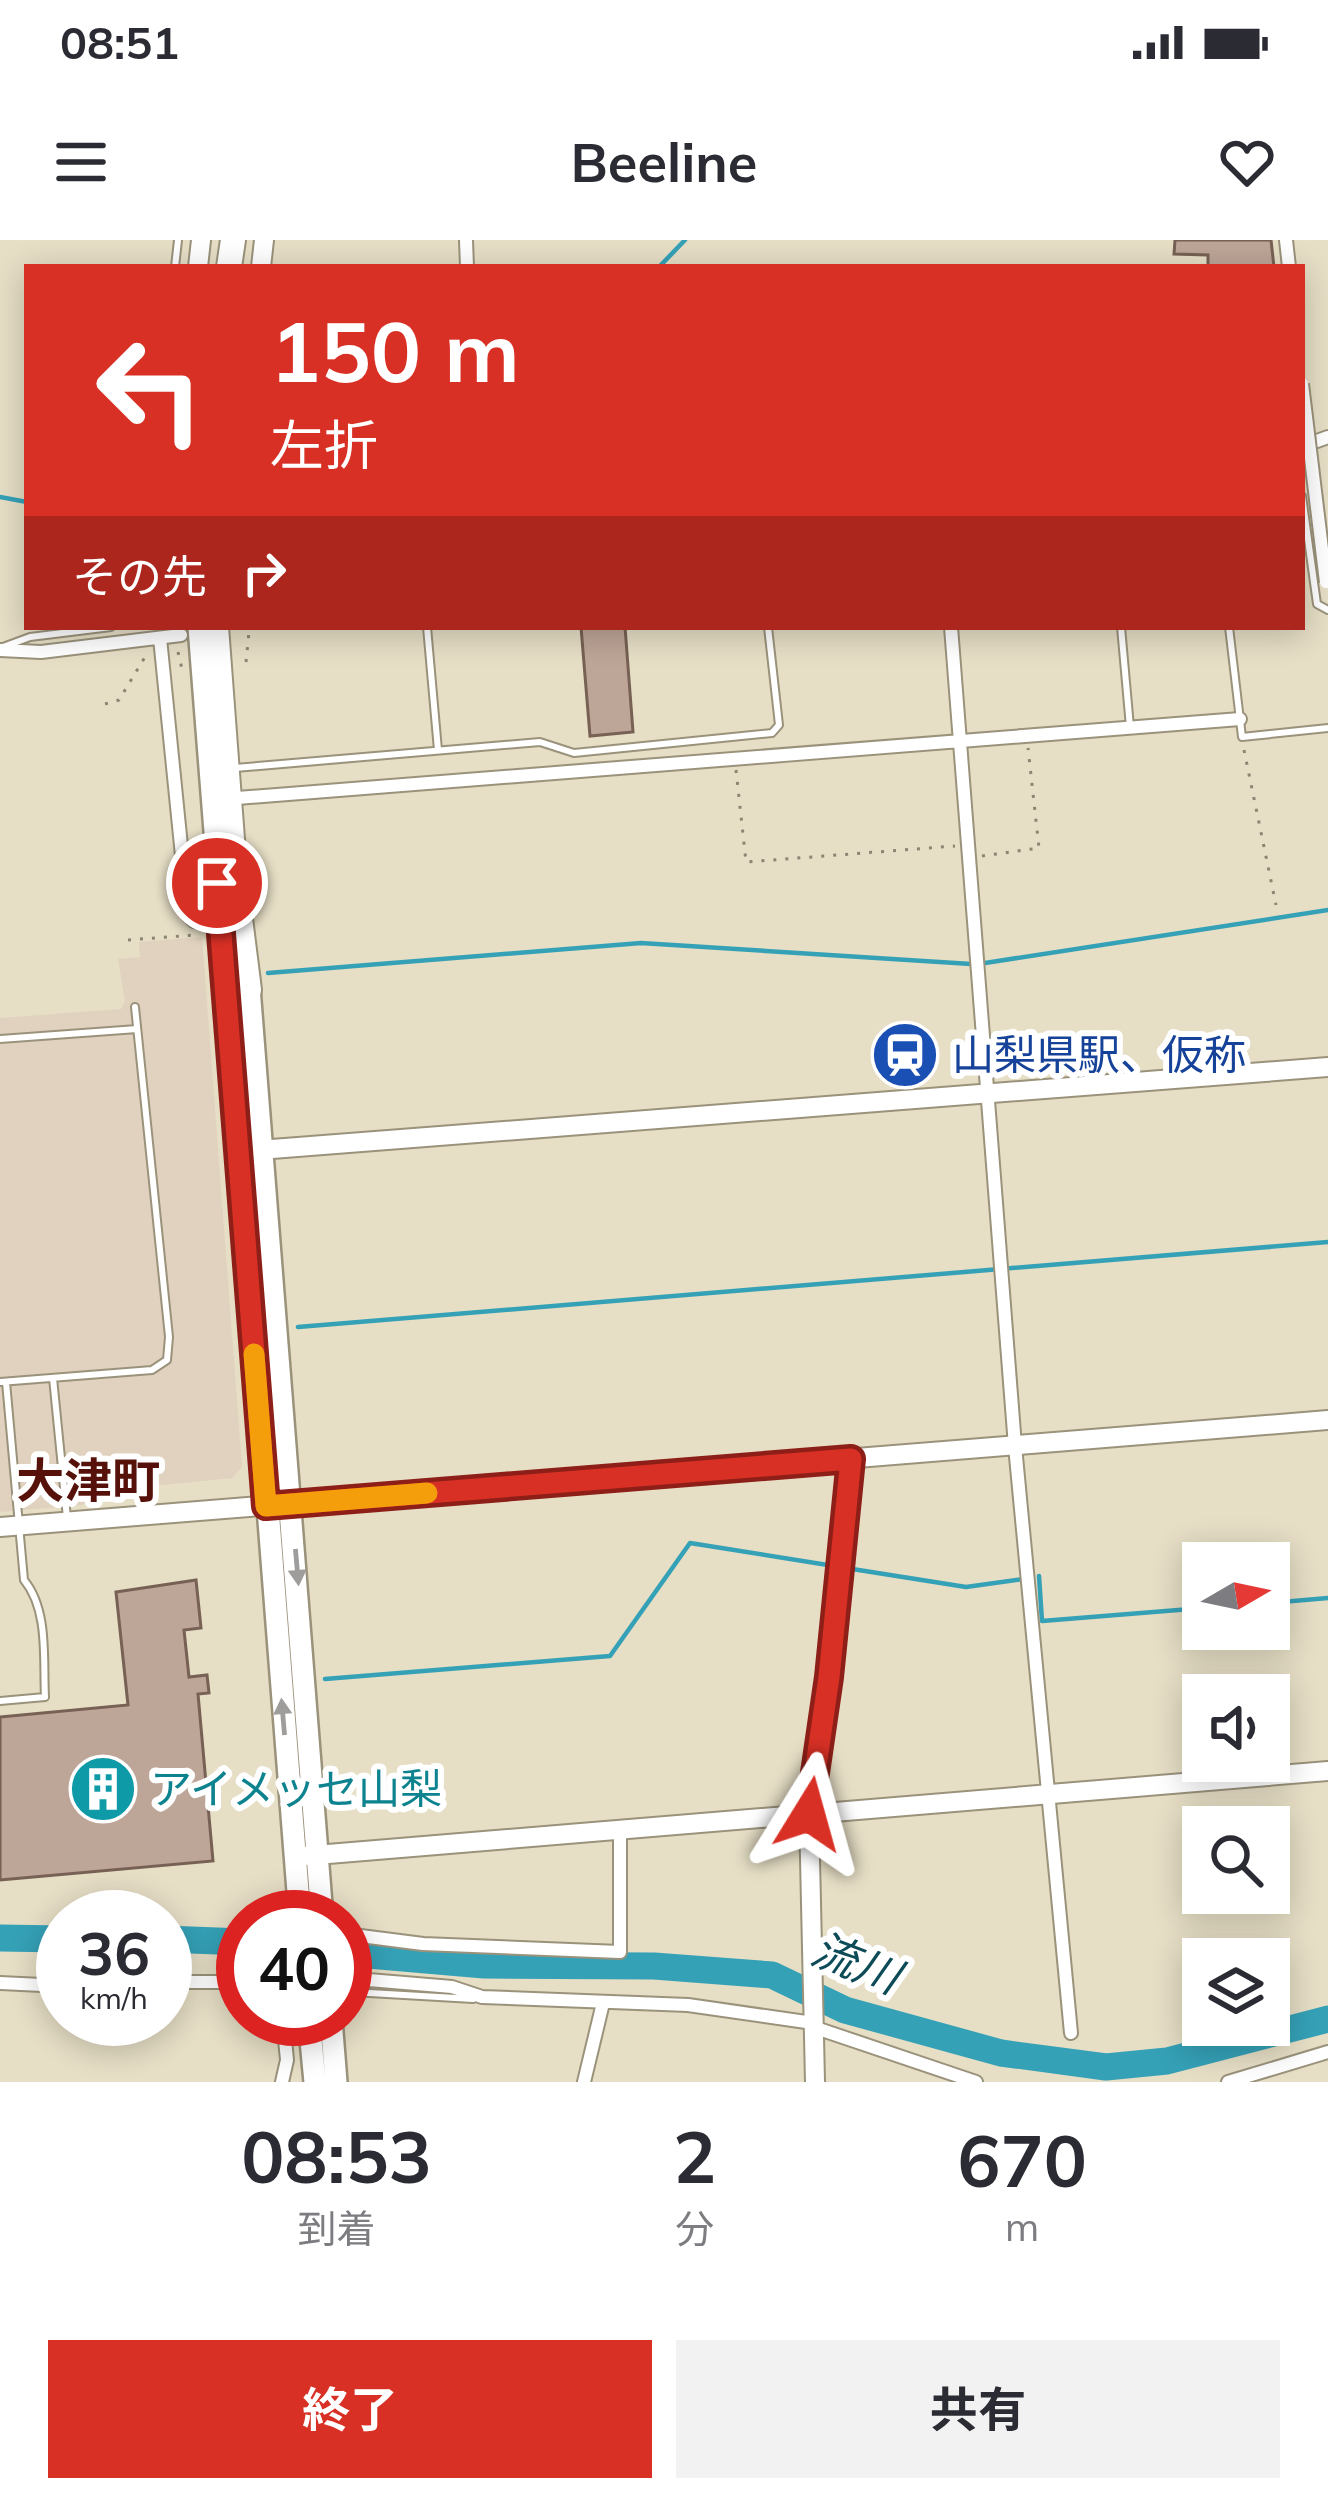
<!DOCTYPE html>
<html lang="ja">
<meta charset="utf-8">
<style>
body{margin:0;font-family:Mulish,"Noto Sans JP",sans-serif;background:#f2f2f3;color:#2b2b33;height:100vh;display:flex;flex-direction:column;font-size:45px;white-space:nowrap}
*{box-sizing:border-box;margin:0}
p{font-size:39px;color:#7c7c81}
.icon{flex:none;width:66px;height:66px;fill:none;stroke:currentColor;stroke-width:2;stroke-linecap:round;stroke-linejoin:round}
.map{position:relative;height:1842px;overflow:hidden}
.panel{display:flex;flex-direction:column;background:#fff;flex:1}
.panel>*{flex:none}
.top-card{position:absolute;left:24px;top:24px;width:1281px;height:366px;border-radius:0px;box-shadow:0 6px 30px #0003;background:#d93025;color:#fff;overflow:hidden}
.needle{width:78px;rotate:81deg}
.buttons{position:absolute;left:1182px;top:1302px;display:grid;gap:24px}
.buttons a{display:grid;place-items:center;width:108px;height:108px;border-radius:0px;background:#fff;box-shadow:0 6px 30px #0003;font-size:60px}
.speed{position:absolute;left:36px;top:1650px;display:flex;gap:24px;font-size:60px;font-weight:700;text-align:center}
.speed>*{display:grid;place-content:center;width:156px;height:156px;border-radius:50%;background:#fff;box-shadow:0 6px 30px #0003;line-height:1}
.speed small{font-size:30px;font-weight:400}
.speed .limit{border:18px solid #d22;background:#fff;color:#111}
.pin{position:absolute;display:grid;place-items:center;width:102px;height:102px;color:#fff;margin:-51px;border:6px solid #fff;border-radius:50%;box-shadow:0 3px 12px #0007}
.me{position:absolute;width:132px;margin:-66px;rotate:8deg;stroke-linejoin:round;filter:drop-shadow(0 0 9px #0008)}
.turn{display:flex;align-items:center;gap:42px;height:252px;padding:0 48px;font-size:54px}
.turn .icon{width:156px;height:156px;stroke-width:2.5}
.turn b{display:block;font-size:84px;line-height:102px}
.then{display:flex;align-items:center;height:114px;padding:0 48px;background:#0003;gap:24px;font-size:45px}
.eta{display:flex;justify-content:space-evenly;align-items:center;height:204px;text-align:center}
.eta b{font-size:72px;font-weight:700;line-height:84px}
.action{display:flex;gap:24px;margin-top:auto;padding:24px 48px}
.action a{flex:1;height:138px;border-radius:0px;background:#d93025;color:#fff;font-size:48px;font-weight:700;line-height:138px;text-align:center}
.action a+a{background:#f2f2f3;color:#2b2b33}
.status{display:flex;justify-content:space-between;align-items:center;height:84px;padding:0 60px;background:#fff;direction:ltr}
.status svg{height:33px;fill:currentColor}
header{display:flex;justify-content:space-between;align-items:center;height:156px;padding:0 48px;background:#fff;font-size:54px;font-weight:700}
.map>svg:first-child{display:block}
</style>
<div class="status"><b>08:51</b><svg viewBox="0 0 49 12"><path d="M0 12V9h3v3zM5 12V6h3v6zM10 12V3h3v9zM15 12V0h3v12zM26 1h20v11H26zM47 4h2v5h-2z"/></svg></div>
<header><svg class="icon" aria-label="menu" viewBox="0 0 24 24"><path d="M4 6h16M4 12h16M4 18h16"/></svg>Beeline<svg class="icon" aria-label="heart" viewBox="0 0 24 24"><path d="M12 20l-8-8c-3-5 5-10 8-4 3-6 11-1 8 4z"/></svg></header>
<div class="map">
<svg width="1328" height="1842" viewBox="0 0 1328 1842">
<rect width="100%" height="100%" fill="#e6dec5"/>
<!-- industrial -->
<path fill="#e1d2bf" d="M202,697L242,1227L232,1238L112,1250L81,1265L0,1272V778L121,769L125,762L118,719L140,717L139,702Z"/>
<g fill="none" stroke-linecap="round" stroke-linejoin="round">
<!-- stream -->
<path stroke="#35a1b7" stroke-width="4.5" d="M659,27L685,0
M0,257L27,262
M985,723L1328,670
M268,733L641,703L971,724
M298,1087L1328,1002
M846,1328L966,1347L1024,1339
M1039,1336L1042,1381L1203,1368
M1269,1363L1328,1358
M325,1439L610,1416L690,1303L834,1326"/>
<!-- river -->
<path stroke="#35a1b7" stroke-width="27" d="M0,1698L63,1699
M165,1699L243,1702
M345,1713L484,1725L654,1726L772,1735L845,1770L1001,1813L1106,1827L1167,1821L1328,1779"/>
</g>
<!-- building -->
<path fill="#bda597" stroke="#776154" stroke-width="3" d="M1175,0H1271L1274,27H1208V15L1174,14Z
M581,387H625L633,492L590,496Z
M196,1340L201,1388L184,1390L189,1437L207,1435L209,1453L198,1454L213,1621L0,1640V1477L128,1465L116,1352Z"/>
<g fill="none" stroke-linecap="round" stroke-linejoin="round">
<defs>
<path id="lane" d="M175,27L178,0
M1302,256L1317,364L1328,370
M427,387L438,510
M1121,387L1130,487
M1229,387L1242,497L1328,488
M3,407L30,397L111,387
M235,528L540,502L574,513L772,493L779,485L768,387
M0,799L137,789
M53,1138L67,1278
M0,1142L152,1130L167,1120L169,1097L135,767
M0,1461L45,1457C43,1420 49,1370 24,1340L6,1142
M352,1752L473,1759"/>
<path id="street" d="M466,0L467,27
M1286,0L1289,27
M1317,201L1328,197
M1302,207H1303
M951,387L1015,1206L1071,1793
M160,398L188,675L194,681L220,683
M0,410L41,412L181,395
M237,558L1240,479
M345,1694L423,1704L620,1712V1590
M345,1738L452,1747L482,1757L688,1765L813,1783
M165,1742H243
M0,1743L63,1746
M813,1787L976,1842
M282,1842L287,1820L283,1779
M584,1842L603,1763
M1228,1842L1328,1812"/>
<path id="secondary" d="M198,27L201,0
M261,27L264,0
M259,910L1328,827
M0,1287L1328,1180
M304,1616L1328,1531
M815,1842L809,1574L829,1437L852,1219"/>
<path id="primary" d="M199,387L300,1677
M248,735L322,1677
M309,1779L315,1842
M331,1779L336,1842"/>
<path id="highway" d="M229,27L233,0
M216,387L235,639L249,750"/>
</defs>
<!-- lane casing -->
<use href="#lane" stroke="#9a927b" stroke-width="10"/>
<!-- street casing -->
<use href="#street" stroke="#9a927b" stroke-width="16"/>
<!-- secondary casing -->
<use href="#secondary" stroke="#9a927b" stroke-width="22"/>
<!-- primary casing -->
<use href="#primary" stroke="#9a927b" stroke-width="26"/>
<!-- highway casing -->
<use href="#highway" stroke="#9a927b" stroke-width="28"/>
<!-- path -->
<path stroke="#8b8573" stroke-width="3" stroke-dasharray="3 9" stroke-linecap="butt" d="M178,412L182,429
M246,422L249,392
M105,464L119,460L148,412
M1244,510L1276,665
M736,530L746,622L955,606
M982,616L1039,608L1028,508
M128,700L194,695"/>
<!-- lane -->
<use href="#lane" stroke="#fff" stroke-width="6"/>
<!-- street -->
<use href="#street" stroke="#fff" stroke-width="12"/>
<!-- secondary -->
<use href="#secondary" stroke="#fff" stroke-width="18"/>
<!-- primary -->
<use href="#primary" stroke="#fff" stroke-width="21"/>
<!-- highway -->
<use href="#highway" stroke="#fff" stroke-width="24"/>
<defs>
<path id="street-bridge" d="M1302,144L1326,342"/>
</defs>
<!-- street-bridge casing -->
<use href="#street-bridge" stroke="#9a927b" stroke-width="16" stroke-linecap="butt"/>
<!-- street-bridge -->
<use href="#street-bridge" stroke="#fff" stroke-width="12"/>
</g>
<!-- one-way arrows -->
<defs><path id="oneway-solid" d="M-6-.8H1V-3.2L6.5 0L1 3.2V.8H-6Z" transform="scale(3)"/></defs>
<g fill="#9f9d9b">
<use href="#oneway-solid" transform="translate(297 1327) rotate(85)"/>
<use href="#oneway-solid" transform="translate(283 1477) rotate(-95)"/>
</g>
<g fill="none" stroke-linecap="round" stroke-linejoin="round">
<defs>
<path id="route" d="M217,643L266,1266L851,1219L829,1437L809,1574"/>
</defs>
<!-- route casing -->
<use href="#route" stroke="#8d1f18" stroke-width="30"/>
<!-- route -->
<use href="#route" stroke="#d93025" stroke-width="21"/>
<!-- slow -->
<path stroke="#f59e0b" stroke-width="21" d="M254,1114L266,1266L427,1253"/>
</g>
<!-- icons -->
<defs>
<symbol id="station-disc" viewBox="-11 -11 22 22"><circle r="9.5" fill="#1a4fb4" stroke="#fff"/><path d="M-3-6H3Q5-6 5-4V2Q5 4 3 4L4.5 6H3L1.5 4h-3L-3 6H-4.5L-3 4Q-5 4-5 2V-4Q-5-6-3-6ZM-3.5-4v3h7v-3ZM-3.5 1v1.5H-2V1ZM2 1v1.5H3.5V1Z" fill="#fff"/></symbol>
<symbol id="building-disc" viewBox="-11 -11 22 22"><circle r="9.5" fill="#0f9aa8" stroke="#fff"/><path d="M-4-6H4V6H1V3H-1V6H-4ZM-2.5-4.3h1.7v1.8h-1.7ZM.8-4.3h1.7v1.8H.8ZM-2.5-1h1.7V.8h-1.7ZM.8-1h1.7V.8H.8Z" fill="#fff"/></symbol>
</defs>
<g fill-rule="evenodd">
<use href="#station-disc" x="867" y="777" width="76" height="76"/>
<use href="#building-disc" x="65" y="1511" width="76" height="76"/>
</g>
<g text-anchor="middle" stroke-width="12" stroke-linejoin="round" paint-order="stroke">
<!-- transit labels -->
<g font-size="42" fill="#164399" stroke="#fff" text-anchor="start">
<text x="952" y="830">山梨県駅、仮称</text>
</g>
<!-- culture labels -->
<g font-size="42" fill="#0d838f" stroke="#fff" text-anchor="start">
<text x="150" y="1564">アイメッセ山梨</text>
</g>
<!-- water labels -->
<g font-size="45" font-style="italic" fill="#0c4b57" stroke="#fff">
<text transform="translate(856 1723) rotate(21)" y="16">流川</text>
</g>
<!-- quarter labels -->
<g font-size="48" font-weight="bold" fill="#56120a" stroke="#fff">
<text x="88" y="1258">大津町</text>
</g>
</g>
</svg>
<div class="buttons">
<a><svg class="needle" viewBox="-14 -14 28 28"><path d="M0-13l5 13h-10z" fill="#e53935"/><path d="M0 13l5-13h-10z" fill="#7c7c81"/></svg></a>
<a><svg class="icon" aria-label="sound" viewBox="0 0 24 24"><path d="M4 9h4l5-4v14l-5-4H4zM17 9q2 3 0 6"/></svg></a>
<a><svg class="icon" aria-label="search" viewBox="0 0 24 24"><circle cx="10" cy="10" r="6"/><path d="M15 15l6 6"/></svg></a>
<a><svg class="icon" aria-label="layers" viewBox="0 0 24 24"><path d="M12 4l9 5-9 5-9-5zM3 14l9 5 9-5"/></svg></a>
</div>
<div class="speed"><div>36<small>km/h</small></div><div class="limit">40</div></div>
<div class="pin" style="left:217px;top:643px;background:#d93025"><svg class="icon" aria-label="arrive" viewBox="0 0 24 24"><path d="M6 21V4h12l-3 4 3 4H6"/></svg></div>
<svg class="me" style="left:809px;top:1574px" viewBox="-20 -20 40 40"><path d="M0-17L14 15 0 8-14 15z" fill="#d93025" stroke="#fff" stroke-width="4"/></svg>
<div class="top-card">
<div class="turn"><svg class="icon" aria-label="left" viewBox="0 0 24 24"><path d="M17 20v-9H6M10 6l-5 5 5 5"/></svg><div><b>150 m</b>左折</div></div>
<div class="then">その先<svg class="icon" aria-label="right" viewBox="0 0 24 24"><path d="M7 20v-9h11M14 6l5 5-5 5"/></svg></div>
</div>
</div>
<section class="panel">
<div class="eta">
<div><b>08:53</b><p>到着</p></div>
<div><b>2</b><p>分</p></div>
<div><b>670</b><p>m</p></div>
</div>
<div class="action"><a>終了</a><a>共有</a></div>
</section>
